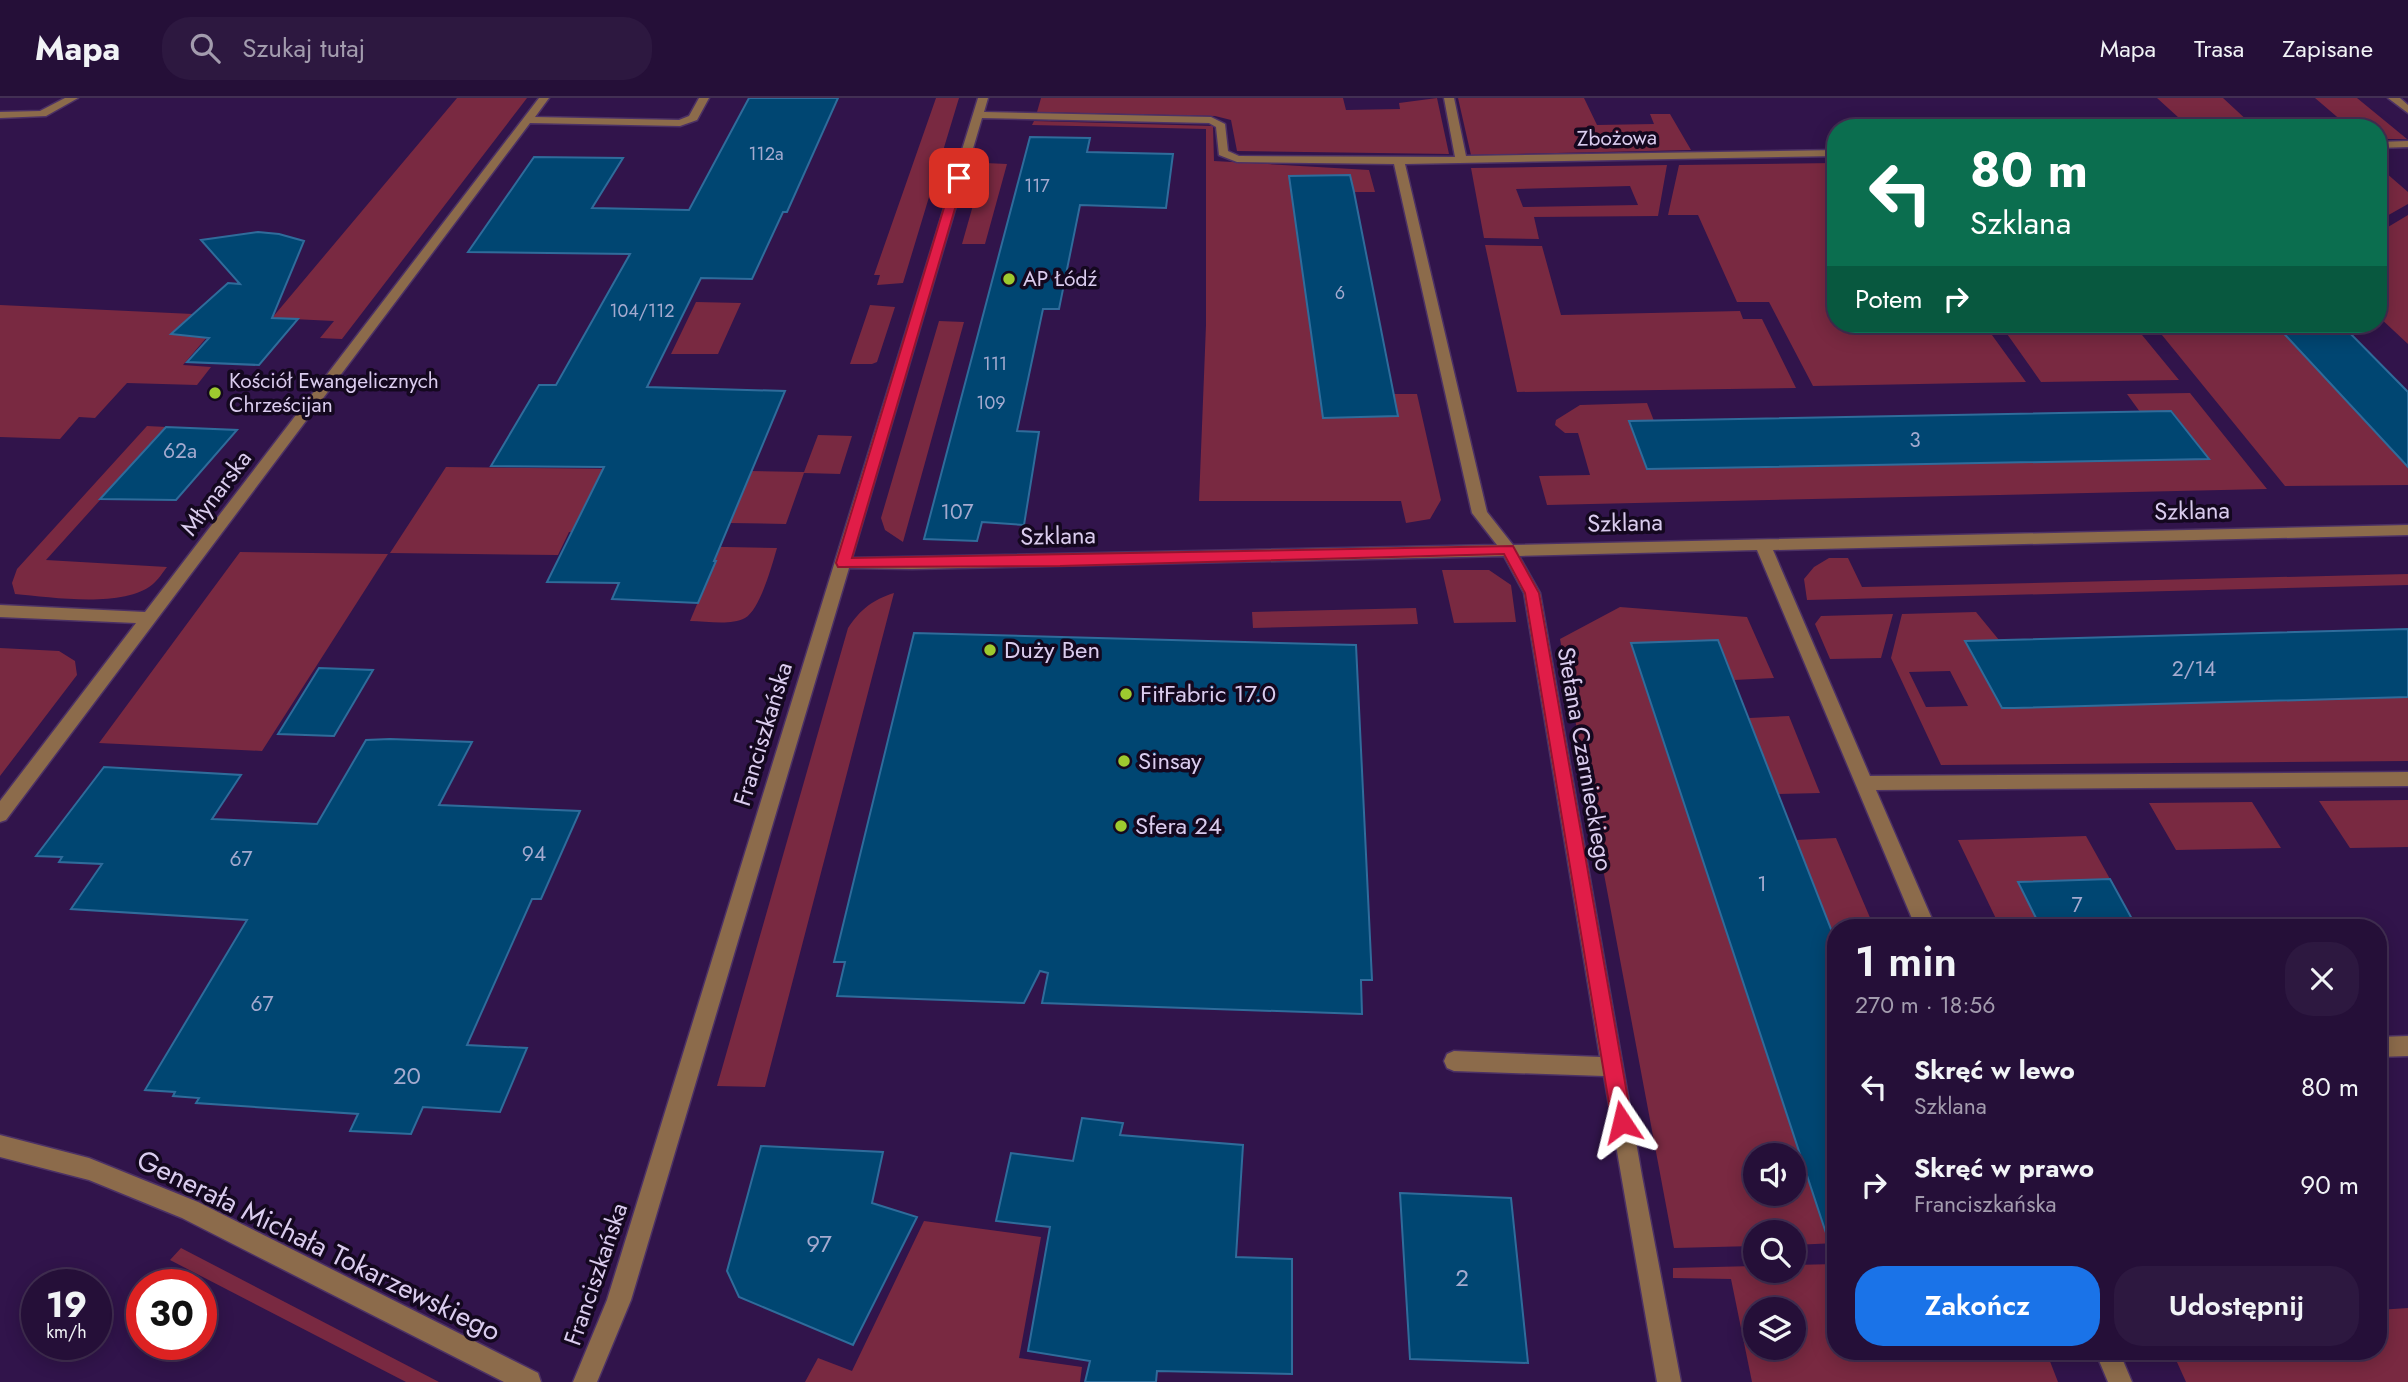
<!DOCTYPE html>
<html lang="pl">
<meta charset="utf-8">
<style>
body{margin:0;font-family:Jost,sans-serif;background:#2d1840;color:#f1f3f6;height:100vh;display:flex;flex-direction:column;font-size:26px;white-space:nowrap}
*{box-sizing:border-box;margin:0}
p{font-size:23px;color:#a39cae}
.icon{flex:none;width:38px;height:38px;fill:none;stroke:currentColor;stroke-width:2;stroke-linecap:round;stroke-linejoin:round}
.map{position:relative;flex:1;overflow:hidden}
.sheet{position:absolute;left:1827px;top:821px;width:560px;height:441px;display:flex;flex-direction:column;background:#250f38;border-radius:28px;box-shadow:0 4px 18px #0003,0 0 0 2px #422f53}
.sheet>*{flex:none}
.hud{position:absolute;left:1827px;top:21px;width:560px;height:214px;border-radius:28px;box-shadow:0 4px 18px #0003,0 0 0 2px #422f53;background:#0b6e4f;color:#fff;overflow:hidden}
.fabs{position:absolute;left:1743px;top:1045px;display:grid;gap:14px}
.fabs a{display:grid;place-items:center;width:63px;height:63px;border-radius:50%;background:#250f38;box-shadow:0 4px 18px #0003,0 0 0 2px #422f53;font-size:35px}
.speed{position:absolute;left:21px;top:1171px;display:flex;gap:14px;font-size:35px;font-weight:700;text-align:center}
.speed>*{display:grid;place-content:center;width:91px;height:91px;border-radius:50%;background:#250f38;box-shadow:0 4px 18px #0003,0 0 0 2px #422f53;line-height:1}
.speed small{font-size:18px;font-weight:400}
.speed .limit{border:10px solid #d22;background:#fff;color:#111}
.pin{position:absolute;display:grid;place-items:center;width:60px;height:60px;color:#fff;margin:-30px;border-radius:14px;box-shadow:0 4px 10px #0006}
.me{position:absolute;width:77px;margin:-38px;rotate:350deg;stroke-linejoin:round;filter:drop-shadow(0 0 5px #0008)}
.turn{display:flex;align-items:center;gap:24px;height:147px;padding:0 28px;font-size:32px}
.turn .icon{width:91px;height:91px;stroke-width:2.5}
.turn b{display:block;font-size:49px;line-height:60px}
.then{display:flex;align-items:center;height:66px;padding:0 28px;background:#0003;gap:14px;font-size:26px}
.round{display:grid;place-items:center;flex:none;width:74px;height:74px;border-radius:28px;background:#2d1840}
.overview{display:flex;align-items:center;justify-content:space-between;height:119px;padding:0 28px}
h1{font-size:42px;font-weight:600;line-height:52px}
.primary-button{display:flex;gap:14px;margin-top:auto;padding:14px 28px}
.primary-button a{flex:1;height:80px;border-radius:28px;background:#1a73e8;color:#fff;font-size:28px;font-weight:600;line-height:80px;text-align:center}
.primary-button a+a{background:#2d1840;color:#f1f3f6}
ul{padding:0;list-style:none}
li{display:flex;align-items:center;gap:21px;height:98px;padding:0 28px}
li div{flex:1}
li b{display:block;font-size:26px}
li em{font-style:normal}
header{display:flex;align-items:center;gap:42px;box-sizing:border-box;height:98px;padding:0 35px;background:#250f38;border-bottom:2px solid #422f53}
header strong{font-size:33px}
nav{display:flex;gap:38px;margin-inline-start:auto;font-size:24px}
.search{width:490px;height:63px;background:#2d1840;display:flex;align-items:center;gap:18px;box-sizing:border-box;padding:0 24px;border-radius:28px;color:#a39cae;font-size:26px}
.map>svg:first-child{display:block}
</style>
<header>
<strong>Mapa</strong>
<div class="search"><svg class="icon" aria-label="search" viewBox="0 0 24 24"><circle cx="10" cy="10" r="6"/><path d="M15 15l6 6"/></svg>Szukaj tutaj</div>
<nav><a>Mapa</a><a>Trasa</a><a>Zapisane</a></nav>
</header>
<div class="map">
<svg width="2408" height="1284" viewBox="0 0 2408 1284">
<rect width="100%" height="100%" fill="#31144b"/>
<!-- green -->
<path fill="#792941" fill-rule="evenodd" d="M457,0H527L342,241L320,240L334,223L272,220Z
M936,0H959L903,185L877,187L880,177H874Z
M1041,0H1343L1346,12L1400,11L1399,5L1437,0L1449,56L1237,53L1231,22L1215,18L1037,14Z
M1458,0H1584L1597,27L1654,26L1650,16H1670L1691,52L1471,57Z
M2157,0H2223L2250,25L2305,24L2311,30H2190Z
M2315,0H2357L2407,41H2378V30H2350Z
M1034,23L1213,28L1214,63L1369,72L1375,94H1354L1350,77L1289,78L1323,319L1393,296H1417L1441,402L1430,421L1406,425L1401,403H1199L1206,227V31L1032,27Z
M985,65L1007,66L985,146H962Z
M1836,65V226H1984L2026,284L1813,288L1769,204H1737L1698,117H1668L1679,67Z
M1667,67L1658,118L1534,119L1539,141L1484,140L1471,70ZM1630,88L1638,107L1523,109L1516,91Z
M2378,68L2408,94V106L2378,123Z
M2408,117V246L2378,218V135Z
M1485,147L1542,148L1561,217L1740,213L1743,221H1762L1796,290L1517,294Z
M696,204L741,205L718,256H671Z
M0,207L193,216L171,236L207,239L183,267L211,269L197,287L127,285L95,320L79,319L60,341L0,339Z
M870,207L895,209L877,264L872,266H850Z
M939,223L964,224L903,444L885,432L881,420Z
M2000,226H2133L2179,282L2041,284Z
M2153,226H2275L2408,367V387L2285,388Z
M2190,295L2267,391L1547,407L1539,378L1590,377L1578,335H1565L1555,327L1556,322L1580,307L1647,305L1654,323L1629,324L1647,371L2208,361L2172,313L2140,314L2127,296Z
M147,328L166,329L46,462L167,469C163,474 158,482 153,486C123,511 51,499 15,496L12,485L17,471Z
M818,337L852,338L840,376L804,375L786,426L730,425L751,373L804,374Z
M446,369L618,371L588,434H569L558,457L390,455Z
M624,447L777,450C772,467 760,512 745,520C730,528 706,523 690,523L715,463L618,461Z
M240,454L388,456L262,653L99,645Z
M1829,460H1848L1862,489L2408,476V487L1807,502L1804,481L1814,469Z
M1489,472L1511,487L1516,524L1454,525L1442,472Z
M894,495L765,989L717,988L848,530C861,511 872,502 894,495Z
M1620,509L1747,519L1774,580L1734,582L1718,542L1631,545L1836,1096V1145L1794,1147V1134H1755V1148L1674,1150L1560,541ZM1755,1057H1794V1096H1755Z
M1416,510L1418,526L1253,530L1252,514Z
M1976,514L1999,542L1966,543L2002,610L2408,599V663L1941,667L1891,560L1902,516ZM1950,573L1968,608L1926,609L1909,574Z
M1893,516L1881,560L1830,561L1815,526L1821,518Z
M0,550L59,553L75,563L77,577L0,678Z
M1789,618L1820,695L1778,696L1749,620Z
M2408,702V749L2350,750L2319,703Z
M2252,704L2281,750L2176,752L2149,705Z
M2086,738L2110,781L2019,784L2041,829H2000L1958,742Z
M1836,740L1874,829L1830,830L1796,742Z
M924,1123L1041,1139L1019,1260L1082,1269L1080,1284H805L818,1260L852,1273Z
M181,1150L439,1284H406L170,1162Z
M1836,1166V1253H2046L2058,1284H1752L1731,1181L1673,1180V1170L1755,1168V1172H1794V1167ZM1755,1211H1794V1250H1755Z
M2408,1210V1284H2186L2172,1253H2378V1212Z"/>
<!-- building -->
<path fill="#004672" stroke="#2f6c9b" stroke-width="2" d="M749,0H838L787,114H783L752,181L701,180L647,289L785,293L714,463H716L698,505L612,501L619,485L547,484L604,369L491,368L539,287H556L630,156L468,154L534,59L623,60L592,110L689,112Z
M1030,39L1090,40L1087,54L1173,56L1166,110L1080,107L1059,211H1043L1017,333L1039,334L1024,427L982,424L977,443L924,441Z
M1350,77L1354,94L1398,318L1323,320L1289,78Z
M258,134L279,136L304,143L272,220L298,221L259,267L187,264L209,240L171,236L228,185L240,186L201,142Z
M2275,226H2341L2408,294V369Z
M2171,313L2209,361L1647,371L1629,323Z
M166,329L237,332L176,402L100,401Z
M2408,531V599L2014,610H2002L1965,543Z
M914,535L1356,547L1372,882H1361L1362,916L1042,905L1048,875L1040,873L1024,905L837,898L845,864H834Z
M1718,542L1836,844V1137L1827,1138L1631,545Z
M319,570L373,572L334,638L278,636Z
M390,641L472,644L439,707L580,713L541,801H532L467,947L527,950L500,1014L423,1009L411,1036L350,1033L358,1016L196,1005L199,1000L173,998L175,994L145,992L247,822L71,811L102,766L59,764L62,759L36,758L104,669L241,677L212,721L317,726L366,642Z
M2110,781L2137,830H2041L2018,784Z
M1082,1020L1123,1025L1120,1037L1243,1047L1236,1159L1292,1161V1276L1157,1273L1156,1284H1085L1090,1263L1028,1253L1050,1129L996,1123L1011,1055L1073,1063Z
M761,1048L883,1054L872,1105L917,1119L853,1247L739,1199L727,1173Z
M1400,1095L1511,1100L1528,1265L1410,1261Z"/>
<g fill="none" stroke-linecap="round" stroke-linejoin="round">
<defs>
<path id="minor" d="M65,0H78L46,18L0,20V14L40,13Z
M539,0H549L535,19L679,22L689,18L699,0H709L697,22L680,28L530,25L6,722L0,724V703L136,525L0,519V507L145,514Z
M978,0H988L984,14L1211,19L1225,26L1228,53L1239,58L1455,59L1444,0H1454L1466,58L1836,52V58L1405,66L1487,414L1513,447L2408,427V437L1773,452L1870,678L2408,674V688L1876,692L1936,830H1916L1757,452L1519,458L1540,495L1642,1078L1681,1284H1657L1604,978L1454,973L1447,970L1444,963L1447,956L1454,953L1600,959L1524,495L1504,458L912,471L849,470L631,1202L597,1284H573L607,1202ZM982,20L1209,25L1216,29L1219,57L1237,64L1394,66L1472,415L1497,447L852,460Z
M2388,0H2400L2408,7V15Z
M2408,43V49L2378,50V44Z
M2408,938V958L2378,959V939Z
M0,1037L89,1060L198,1104L538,1275L541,1284H504L182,1120L89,1082L0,1059Z
M2095,1253H2119L2132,1284H2108Z"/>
</defs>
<!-- minor casing -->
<use href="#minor" stroke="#4c3165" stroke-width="3"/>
<!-- minor -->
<use href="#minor" fill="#8c6b4b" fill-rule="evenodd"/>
</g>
<!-- route -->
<path fill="#e11d48" stroke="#92132f" stroke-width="2" d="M959,77L964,80L852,460L1513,448L1539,495L1632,1024L1629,1030L1622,1033L1615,1030L1612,1024L1525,495L1504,456L1060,468L838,469L836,465L953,80Z"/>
<!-- markers -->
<g fill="#9eca2f" stroke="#14081f" stroke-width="2.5">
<circle cx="1009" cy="181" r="7"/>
<circle cx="215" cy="295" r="7"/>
<circle cx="990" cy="552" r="7"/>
<circle cx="1126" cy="596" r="7"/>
<circle cx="1124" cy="663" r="7"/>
<circle cx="1121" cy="728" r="7"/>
</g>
<g text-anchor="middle" stroke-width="7" stroke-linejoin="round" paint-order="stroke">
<!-- far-number labels -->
<g font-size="18" fill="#a4aacf">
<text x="766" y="62">112a</text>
<text x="1037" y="94">117</text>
<text x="1340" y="201">6</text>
<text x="642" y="219">104/112</text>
<text x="995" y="272">111</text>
<text x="991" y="311">109</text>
</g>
<!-- far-street labels -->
<g font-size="21" fill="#daccee" stroke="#14081f">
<text transform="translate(1617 40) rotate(-1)" y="7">Zbożowa</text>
</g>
<!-- far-poi labels -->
<g font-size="21" fill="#daccee" stroke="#14081f" text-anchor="start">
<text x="1023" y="188">AP Łódź</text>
<text x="229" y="290">Kościół Ewangelicznych<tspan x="229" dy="24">Chrześcijan</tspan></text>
</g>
<!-- number labels -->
<g font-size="21" fill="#a4aacf">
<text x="1915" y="349">3</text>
<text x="180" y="360">62a</text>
<text x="957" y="421">107</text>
<text x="2194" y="578">2/14</text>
<text x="534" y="763">94</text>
<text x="241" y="768">67</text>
<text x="1762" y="793">1</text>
<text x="2077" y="814">7</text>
<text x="262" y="913">67</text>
</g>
<!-- street labels -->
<g font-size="24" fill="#daccee" stroke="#14081f">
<text transform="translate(216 395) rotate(-53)" y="8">Młynarska</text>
<text transform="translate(2192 413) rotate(-1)" y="8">Szklana</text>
<text transform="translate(1625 425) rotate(-1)" y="8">Szklana</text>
<text transform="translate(1058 438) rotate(-1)" y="8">Szklana</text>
<text transform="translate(763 636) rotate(-73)" y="8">Franciszkańska</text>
<text transform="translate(1585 661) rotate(80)" y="8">Stefana Czarnieckiego</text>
<text transform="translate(596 1176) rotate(-71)" y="8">Franciszkańska</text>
</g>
<!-- poi labels -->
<g font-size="24" fill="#daccee" stroke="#14081f" text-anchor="start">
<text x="1004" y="560">Duży Ben</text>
<text x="1140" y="604">FitFabric 17.0</text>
<text x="1138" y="671">Sinsay</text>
<text x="1135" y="736">Sfera 24</text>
</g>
<!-- near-number labels -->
<g font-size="24" fill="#a4aacf">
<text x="407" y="986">20</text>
<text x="819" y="1154">97</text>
<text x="1462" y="1188">2</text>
</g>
<!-- near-street labels -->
<g font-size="28" fill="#daccee" stroke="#14081f">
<text transform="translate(319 1147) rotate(26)" y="10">Generała Michała Tokarzewskiego</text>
</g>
</g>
</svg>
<div class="fabs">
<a><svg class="icon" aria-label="sound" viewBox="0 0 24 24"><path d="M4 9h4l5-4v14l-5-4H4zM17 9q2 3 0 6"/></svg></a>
<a><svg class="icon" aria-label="search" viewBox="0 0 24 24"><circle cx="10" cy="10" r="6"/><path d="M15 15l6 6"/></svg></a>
<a><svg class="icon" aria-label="layers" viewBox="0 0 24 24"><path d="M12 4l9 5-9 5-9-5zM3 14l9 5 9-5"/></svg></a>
</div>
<div class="speed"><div>19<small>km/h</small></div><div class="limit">30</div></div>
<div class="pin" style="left:959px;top:80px;background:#d93025"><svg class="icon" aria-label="arrive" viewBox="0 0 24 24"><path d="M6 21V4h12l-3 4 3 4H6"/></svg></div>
<svg class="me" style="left:1622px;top:1024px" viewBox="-20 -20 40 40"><path d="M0-17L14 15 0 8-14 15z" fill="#e11d48" stroke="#fff" stroke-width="4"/></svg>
<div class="hud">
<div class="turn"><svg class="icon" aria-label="left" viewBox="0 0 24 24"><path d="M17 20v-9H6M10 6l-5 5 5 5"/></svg><div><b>80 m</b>Szklana</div></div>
<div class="then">Potem<svg class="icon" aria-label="right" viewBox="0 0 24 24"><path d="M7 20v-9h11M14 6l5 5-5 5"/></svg></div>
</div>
<section class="sheet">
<div class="overview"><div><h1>1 min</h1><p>270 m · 18:56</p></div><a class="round"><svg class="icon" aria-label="close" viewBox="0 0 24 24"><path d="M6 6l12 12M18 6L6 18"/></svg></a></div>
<ul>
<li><svg class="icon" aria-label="left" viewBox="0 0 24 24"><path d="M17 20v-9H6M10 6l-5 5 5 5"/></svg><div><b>Skręć w lewo</b><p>Szklana</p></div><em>80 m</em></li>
<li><svg class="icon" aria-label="right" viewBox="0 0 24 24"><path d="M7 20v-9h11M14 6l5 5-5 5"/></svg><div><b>Skręć w prawo</b><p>Franciszkańska</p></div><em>90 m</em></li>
</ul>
<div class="primary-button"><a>Zakończ</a><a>Udostępnij</a></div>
</section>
</div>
